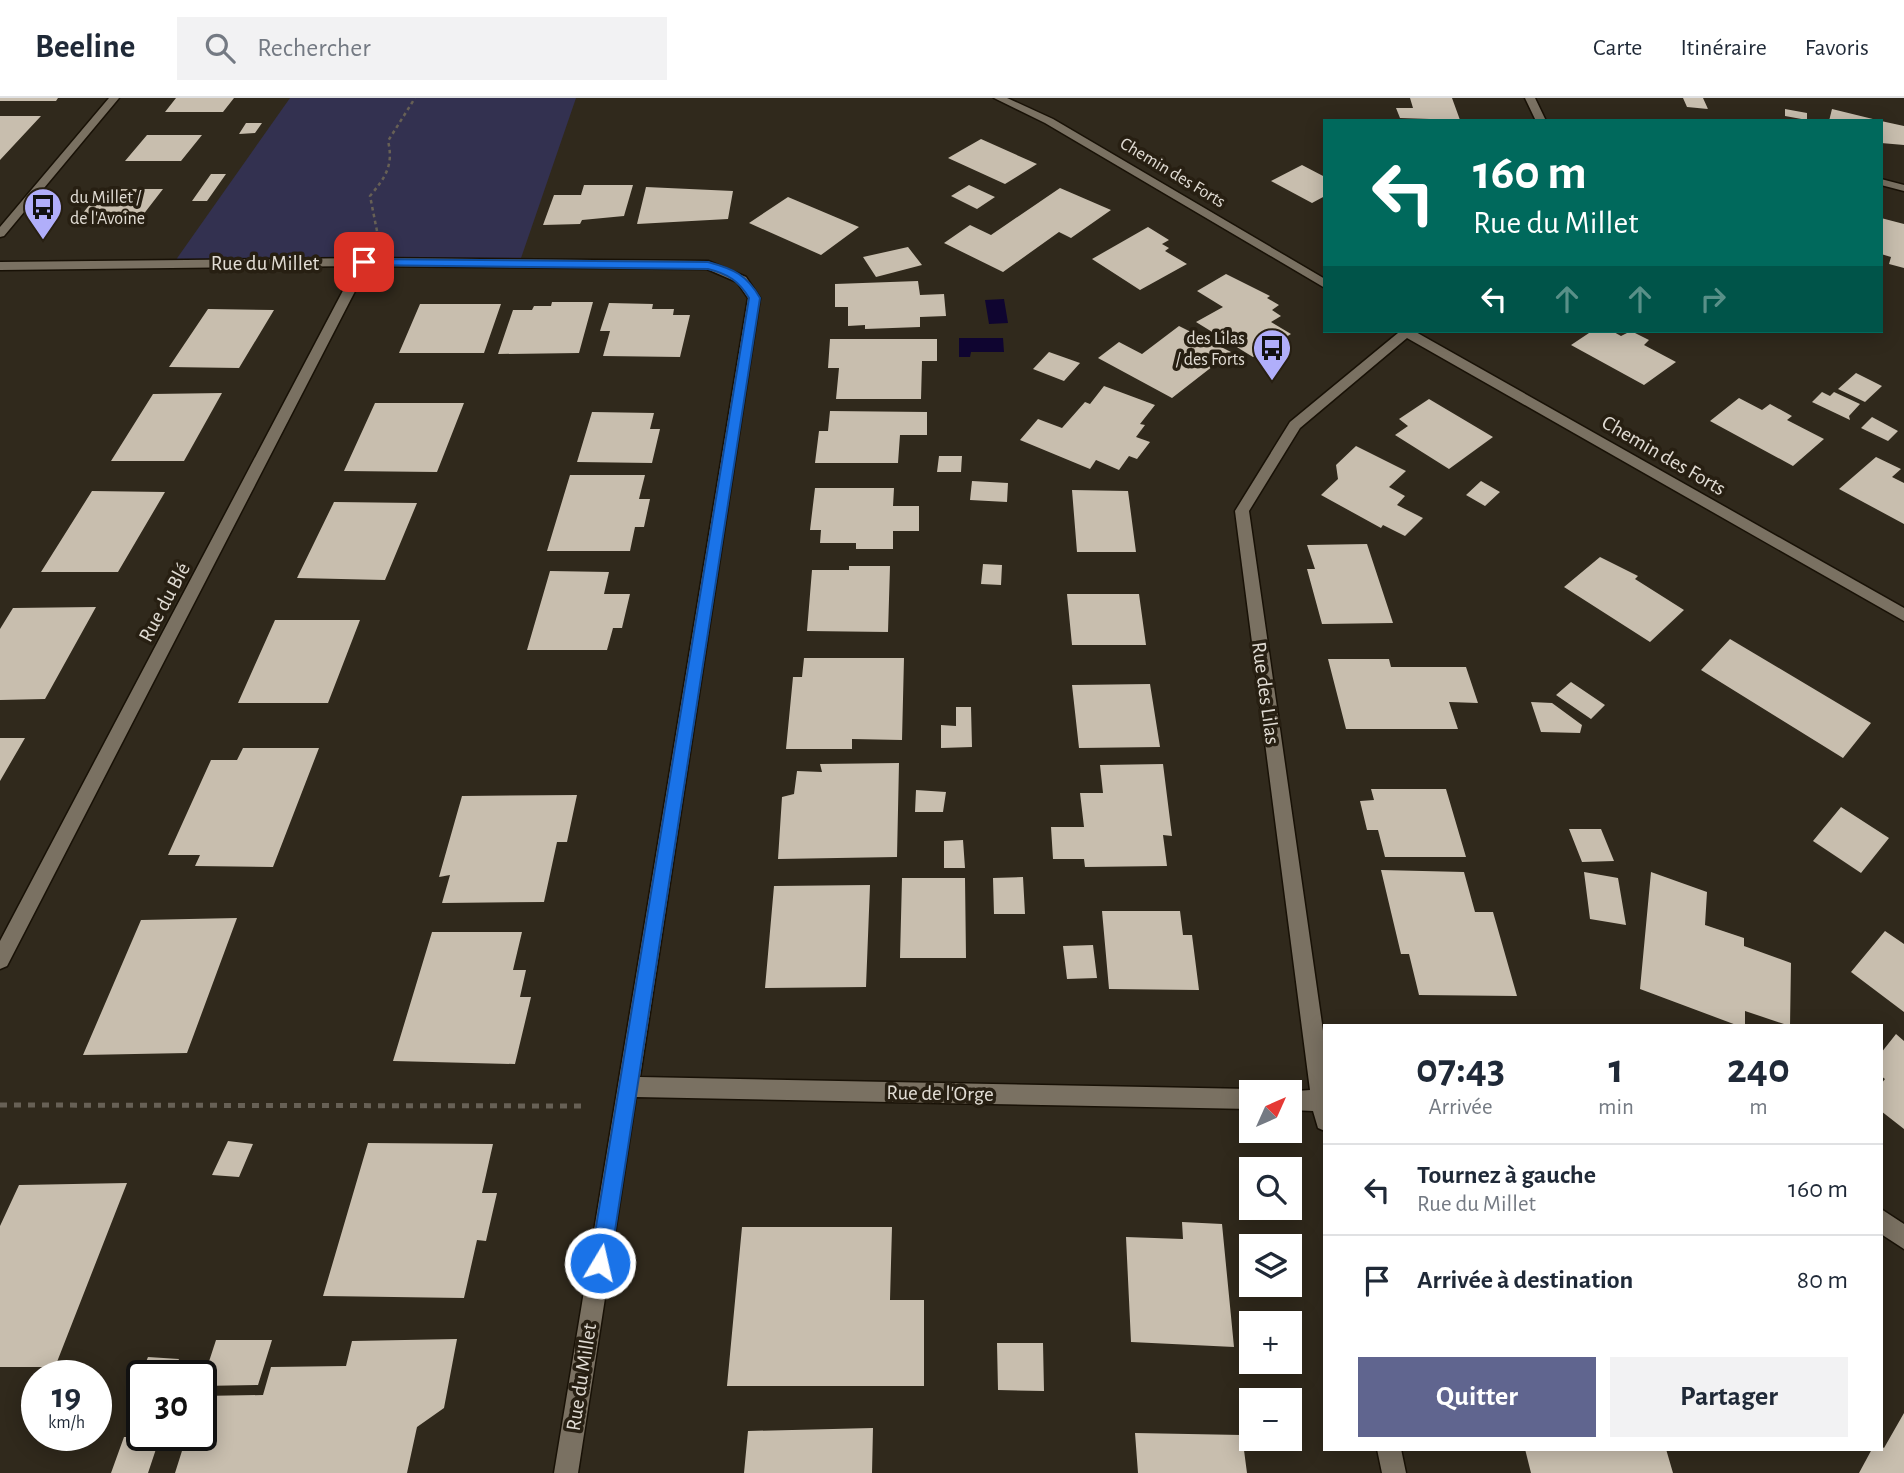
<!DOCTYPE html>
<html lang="fr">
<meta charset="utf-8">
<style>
body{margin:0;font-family:"Alegreya Sans",sans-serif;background:#f2f2f3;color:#1f2937;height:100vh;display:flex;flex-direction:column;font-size:26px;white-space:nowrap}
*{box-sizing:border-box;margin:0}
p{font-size:23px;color:#747a83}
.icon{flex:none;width:38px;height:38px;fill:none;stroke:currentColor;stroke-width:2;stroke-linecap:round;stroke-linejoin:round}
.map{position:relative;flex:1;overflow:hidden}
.drawer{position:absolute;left:1323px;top:926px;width:560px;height:427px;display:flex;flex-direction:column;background:#fff;border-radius:0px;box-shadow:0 4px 18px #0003}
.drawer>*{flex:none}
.guide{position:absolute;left:1323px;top:21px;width:560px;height:214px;border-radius:0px;box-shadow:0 4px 18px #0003;background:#00695c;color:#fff;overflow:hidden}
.needle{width:46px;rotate:45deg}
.controls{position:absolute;left:1239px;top:982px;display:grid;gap:14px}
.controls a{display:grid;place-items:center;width:63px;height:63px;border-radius:0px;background:#fff;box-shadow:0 4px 18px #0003;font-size:35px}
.speed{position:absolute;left:21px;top:1262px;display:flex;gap:14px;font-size:35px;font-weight:700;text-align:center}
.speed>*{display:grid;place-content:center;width:91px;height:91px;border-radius:50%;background:#fff;box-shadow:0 4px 18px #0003;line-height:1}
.speed small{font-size:18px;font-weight:400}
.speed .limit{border:4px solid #111;border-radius:10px;background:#fff;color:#111}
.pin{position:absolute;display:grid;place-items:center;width:60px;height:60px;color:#fff;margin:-30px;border-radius:14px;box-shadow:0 4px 10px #0006}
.me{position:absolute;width:77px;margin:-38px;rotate:9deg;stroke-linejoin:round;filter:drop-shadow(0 0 5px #0008)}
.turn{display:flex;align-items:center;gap:24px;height:147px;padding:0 35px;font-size:32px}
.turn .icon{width:91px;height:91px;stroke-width:2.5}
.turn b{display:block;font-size:49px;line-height:60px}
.lanes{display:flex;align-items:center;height:66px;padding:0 35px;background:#0003;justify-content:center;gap:35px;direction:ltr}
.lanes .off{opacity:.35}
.eta{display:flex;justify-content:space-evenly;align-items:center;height:119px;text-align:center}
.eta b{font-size:42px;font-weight:700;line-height:49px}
.primary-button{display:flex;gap:14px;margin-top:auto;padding:14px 35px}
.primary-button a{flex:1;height:80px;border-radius:0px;background:#60658f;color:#fff;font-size:28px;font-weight:700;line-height:80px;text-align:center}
.primary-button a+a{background:#f2f2f3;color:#1f2937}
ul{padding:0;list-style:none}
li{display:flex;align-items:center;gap:21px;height:91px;padding:0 35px;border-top:2px solid #e0e1e3}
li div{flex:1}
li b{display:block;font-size:26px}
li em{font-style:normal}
header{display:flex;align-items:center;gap:42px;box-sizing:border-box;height:98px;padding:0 35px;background:#fff;border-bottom:2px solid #e0e1e3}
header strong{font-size:33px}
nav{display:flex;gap:38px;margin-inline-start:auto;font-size:24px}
.search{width:490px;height:63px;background:#f2f2f3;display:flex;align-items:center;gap:18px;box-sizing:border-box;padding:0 24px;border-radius:0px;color:#747a83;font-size:26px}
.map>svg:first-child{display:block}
</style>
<header>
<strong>Beeline</strong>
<div class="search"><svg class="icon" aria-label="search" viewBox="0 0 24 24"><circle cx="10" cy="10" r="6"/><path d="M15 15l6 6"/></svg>Rechercher</div>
<nav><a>Carte</a><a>Itinéraire</a><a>Favoris</a></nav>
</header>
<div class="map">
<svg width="1904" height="1375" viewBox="0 0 1904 1375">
<rect width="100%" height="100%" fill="#30291c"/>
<!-- green -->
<path fill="#333150" d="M290,0H576L519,166H173Z"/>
<!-- water -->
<path fill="#0f0530" d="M1004,201L1008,225L989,226L985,202Z
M959,240H1003L1004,254H971L970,259H959Z"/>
<!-- building -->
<path fill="#c8beae" d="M0,0H58L56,3H0Z
M176,0H234L223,14H165Z
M1410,0H1452L1460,22L1400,20L1396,10H1413Z
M1683,0H1703L1708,11L1687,9Z
M1785,11L1807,15V22L1785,18Z
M1832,11L1877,22V23H1829Z
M0,18H41L0,62Z
M1881,23L1904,28V47L1881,45Z
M246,25H262L255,35L239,36Z
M147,37H202L181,63H125Z
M981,41L1037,66L1005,86L948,60Z
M1302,67L1325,79V98L1312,105L1271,83Z
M211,76H226L207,103H192Z
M584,87H633L624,118L582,122L580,126L543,127L554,97H581Z
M969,87L995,99L977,111L951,98Z
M646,89L733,93L728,121L637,126Z
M1060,90L1111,112L1071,140L1059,134L1003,174L944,145L970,127L991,137Z
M110,91H163L136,126H74L95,100H102Z
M788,99L859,129L821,157L749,125Z
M1881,120L1904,126V170L1889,166L1891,159L1881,156Z
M1148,129L1169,142L1162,146L1169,150L1165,153L1187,166L1140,192L1092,161Z
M908,149L922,167L876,179L863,159Z
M1226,176L1270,198L1267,200L1279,207L1272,212L1281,218L1271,224L1291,236L1253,259L1196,224L1223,209L1197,193Z
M918,183L920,197L944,196L946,218L920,219V229L865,231V227L848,228V209H835V186Z
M552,204H593L579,255L498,256L513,212H532L534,208H551Z
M609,205L653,206L652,211H674L673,217H690L680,259L603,258L610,233H600Z
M420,206H501L484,255H399Z
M208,211L274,212L239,270L169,269Z
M1179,228L1231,254L1172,300L1098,260L1119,244L1142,256Z
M1592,233H1612L1621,238L1631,233L1649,242L1644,247L1676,264L1644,287L1571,247Z
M830,241H937V263H922L921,301H836L839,270H828Z
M1049,254L1080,265L1064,283L1033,271Z
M1856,275L1882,288L1865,304L1838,291Z
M1104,288L1155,307L1140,326L1145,327L1136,339L1150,344L1137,361L1129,358L1119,372L1096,362L1090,371L1020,342L1038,321L1062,330L1085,304L1090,306Z
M1822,294L1830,298L1834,294L1860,306L1849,318L1850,322L1812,304Z
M222,295L184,363H111L153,296Z
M1739,300L1762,312L1770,306L1792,318L1787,322L1824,341L1793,368L1710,323Z
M1429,301L1493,339L1449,371L1395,337L1408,328L1399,321Z
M375,305H464L437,374L344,373Z
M830,313L927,314V337H900L898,365H815L819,333H828Z
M592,314L654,315L650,331H660L652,365L577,364Z
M1872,319L1898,333L1888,343L1861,330Z
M1356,348L1406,373L1389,389L1405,398L1397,407L1423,420L1405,438L1383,427L1381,430L1321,397L1338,381L1336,367Z
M939,358H962L961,374H937Z
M1876,359L1901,371L1892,379L1904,385V426L1839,391Z
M570,377H645L639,401H650L644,429H635L630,453H547Z
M972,383L1008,385L1007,404L970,402Z
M1481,383L1500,394L1485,408L1466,397Z
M815,390H894L893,408H919V433H893V451H856V445H820L821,432H810Z
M1072,392L1128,393L1136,454H1077Z
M92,393L165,394L118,474H41Z
M334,404L417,405L385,482L297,480Z
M1367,446L1393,525L1322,526L1307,471H1315L1307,447Z
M1600,459L1638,478L1635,481L1684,512L1650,544L1564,489Z
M983,466L1002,467L1001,487L981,486Z
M849,468H890L888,534L807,533L812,472H849Z
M550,473L609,474L604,496H630L622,530H613L607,552H527Z
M1067,496H1139L1146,547H1072Z
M96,509L45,601L0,602V531L13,510Z
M275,522H360L328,605H238Z
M1730,541L1871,625L1843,660L1701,572Z
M804,560H904L902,642L852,641V651H786L793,579H802Z
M1328,561H1389L1391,569H1466L1478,605L1449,604L1458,631H1346Z
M1571,584L1605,607L1591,621L1556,597Z
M1150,586L1160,649L1079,650L1072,587Z
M1531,604L1552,605L1582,627L1580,635L1541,634Z
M956,609H971L972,649L941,650V627L956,628Z
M0,640H25L0,683Z
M243,650H319L273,769L195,768L200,757H168L211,662H237Z
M899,665L897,759L778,761L782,699L794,696L797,673L822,674L820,666Z
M1163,666L1172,738L1163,737L1167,768L1085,769L1084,761H1053L1051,729H1084L1080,695H1103L1100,667Z
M1371,691H1446L1466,759H1385L1378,732H1367L1360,703L1374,702Z
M916,692L946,694L943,714H915Z
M577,697L567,744H557L544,804L442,805L450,777L439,779L462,698Z
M1841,709L1889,740L1861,775L1813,743Z
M1569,731H1601L1614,763L1582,764Z
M963,742L965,770H944V743Z
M1381,772L1464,774L1475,814H1493L1517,898L1419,897L1409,856H1401Z
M1584,774L1618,780L1626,827L1590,821Z
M1651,774L1707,794L1705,827L1744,840V848L1791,865L1790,928L1745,913V928H1739L1640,891Z
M1023,779L1025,816H994L993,780Z
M902,780H965L966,860H900Z
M870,787L866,889L765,890L774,788Z
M1102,813H1180L1183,837H1192L1199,892L1109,891Z
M237,820L187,955L83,957L141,822Z
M1885,833L1904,846V914L1851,874Z
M432,834H522L513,872H526L520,899H531L515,966L393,963Z
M1093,847L1097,880L1067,881L1063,848Z
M1896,936L1904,943V1031L1881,1013V986L1885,981L1881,978V955Z
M228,1043L253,1046L239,1079L212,1077Z
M368,1045L493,1046L482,1095H497L486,1143L477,1142L464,1200L323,1198Z
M127,1085L55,1269H0V1128L19,1087Z
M1182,1124L1222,1126L1234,1249L1131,1244L1126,1139L1183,1141Z
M742,1129H892L890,1202H924V1288H727Z
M457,1241L444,1310L417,1329L407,1375H175L187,1337H201V1298L263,1297L271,1269L346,1268L352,1243Z
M216,1242H272L258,1287L201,1288Z
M997,1245H1043L1044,1293L998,1292Z
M148,1259L179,1261L172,1278H142V1306L129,1305Z
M1904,1315V1375H1859L1872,1351H1881V1348L1884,1350Z
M873,1330L872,1375H744L748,1333Z
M1135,1335L1242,1337L1247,1375H1138Z
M124,1339H160L148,1375H111Z
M1525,1351H1666L1673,1375H1531Z"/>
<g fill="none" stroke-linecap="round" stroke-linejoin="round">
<defs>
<path id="minor" d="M109,0H119L4,138L0,139V129Z
M994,0H1007L1053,21L1325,181V190L1045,25Z
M1525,0H1535L1546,23H1536Z
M1881,81L1904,87V93L1881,87Z
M364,160L708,163L746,179L760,200L640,979L1251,991L1259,994H1251V1011L636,999L578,1375H554L748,200L737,184L707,171L368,168L7,868L0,871V843L356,168L0,172V164Z
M1397,233H1414L1904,510V523L1407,240L1300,330L1249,413L1325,947V1033L1318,1030L1313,1013L1290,1012V994H1284L1310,992L1235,413L1290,324L1398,235Z
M1881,1111L1904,1126V1151L1881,1136Z
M1377,1351H1401L1406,1375H1382Z"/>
</defs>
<!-- minor casing -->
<use href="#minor" stroke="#181106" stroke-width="3"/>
<!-- path-far1 -->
<path stroke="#676055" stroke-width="2.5" stroke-dasharray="3.5 3.5" stroke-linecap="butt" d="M377,133L370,98C385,80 394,67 388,43L415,0"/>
<!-- path -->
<path stroke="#676055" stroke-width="5" stroke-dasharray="7 7" stroke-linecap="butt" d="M0,1007L587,1008"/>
<!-- minor -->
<use href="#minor" fill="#7a7162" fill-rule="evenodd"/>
</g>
<!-- route -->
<path fill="#1a73e8" stroke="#114b97" stroke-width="2" d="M364,161L708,164C734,171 747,177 760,200L610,1165L607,1172L600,1175L593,1172L590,1165L749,200C739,183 728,176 708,171L361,167L359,164Z"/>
<!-- icons -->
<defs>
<symbol id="bus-pin" viewBox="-11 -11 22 30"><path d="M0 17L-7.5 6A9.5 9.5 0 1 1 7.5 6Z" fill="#b0aefa" stroke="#271f12"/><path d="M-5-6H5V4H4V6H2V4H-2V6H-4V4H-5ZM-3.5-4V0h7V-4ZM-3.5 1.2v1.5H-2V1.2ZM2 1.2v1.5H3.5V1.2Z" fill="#111"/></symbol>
</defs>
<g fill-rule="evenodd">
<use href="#bus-pin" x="21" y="87" width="44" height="60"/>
<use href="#bus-pin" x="1250" y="228" width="44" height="60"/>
</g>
<g text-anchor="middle" stroke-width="7" stroke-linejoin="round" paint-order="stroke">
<!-- far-street labels -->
<g font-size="18" fill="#e1dcd4" stroke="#271f12">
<text transform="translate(1173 74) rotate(31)" y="6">Chemin des Forts</text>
</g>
<!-- far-poi labels -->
<g font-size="18" fill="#e1dcd4" stroke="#271f12" text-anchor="start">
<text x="70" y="105">du Millet /<tspan x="70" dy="21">de l'Avoine</tspan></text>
<text x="1245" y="246" text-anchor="end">des Lilas<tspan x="1245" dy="21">/ des Forts</tspan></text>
</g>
<!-- street labels -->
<g font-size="21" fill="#e1dcd4" stroke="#271f12">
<text x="265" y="172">Rue du Millet</text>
<text transform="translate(1664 357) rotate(30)" y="7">Chemin des Forts</text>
<text transform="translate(164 504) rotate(-62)" y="7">Rue du Blé</text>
<text transform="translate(1266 595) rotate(82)" y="7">Rue des Lilas</text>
<text transform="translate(940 995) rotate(1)" y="7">Rue de l'Orge</text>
<text transform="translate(581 1279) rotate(-81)" y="7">Rue du Millet</text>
</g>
</g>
</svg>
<div class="controls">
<a><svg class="needle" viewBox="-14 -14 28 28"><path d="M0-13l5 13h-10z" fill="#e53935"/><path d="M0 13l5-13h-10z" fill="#747a83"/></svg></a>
<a><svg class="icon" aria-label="search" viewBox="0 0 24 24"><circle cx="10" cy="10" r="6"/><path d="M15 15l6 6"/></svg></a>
<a><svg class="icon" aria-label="layers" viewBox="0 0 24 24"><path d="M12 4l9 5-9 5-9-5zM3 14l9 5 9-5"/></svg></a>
<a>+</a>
<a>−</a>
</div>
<div class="speed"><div>19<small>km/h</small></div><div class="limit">30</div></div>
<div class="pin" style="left:364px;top:164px;background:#d93025"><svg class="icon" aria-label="arrive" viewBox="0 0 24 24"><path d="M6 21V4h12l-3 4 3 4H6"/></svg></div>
<svg class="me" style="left:600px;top:1165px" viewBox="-20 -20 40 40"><circle r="17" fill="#1a73e8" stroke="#fff" stroke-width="3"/><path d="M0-11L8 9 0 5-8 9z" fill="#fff"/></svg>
<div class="guide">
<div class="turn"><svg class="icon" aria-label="left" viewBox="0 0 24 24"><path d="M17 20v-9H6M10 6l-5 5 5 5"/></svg><div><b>160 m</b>Rue du Millet</div></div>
<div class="lanes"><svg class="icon" aria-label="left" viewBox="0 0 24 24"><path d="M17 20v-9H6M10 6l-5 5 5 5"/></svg><svg class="icon off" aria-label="ahead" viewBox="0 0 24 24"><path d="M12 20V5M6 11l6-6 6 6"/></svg><svg class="icon off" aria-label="ahead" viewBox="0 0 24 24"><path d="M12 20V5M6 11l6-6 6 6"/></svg><svg class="icon off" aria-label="right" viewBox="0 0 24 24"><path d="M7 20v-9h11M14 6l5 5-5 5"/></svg></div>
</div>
<section class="drawer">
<div class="eta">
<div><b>07:43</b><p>Arrivée</p></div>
<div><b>1</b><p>min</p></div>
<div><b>240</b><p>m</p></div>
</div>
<ul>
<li><svg class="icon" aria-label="left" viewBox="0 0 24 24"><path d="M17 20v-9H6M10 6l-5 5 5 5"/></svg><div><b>Tournez à gauche</b><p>Rue du Millet</p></div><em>160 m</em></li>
<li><svg class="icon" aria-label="arrive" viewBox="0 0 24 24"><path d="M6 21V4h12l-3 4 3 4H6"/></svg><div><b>Arrivée à destination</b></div><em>80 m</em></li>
</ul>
<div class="primary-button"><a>Quitter</a><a>Partager</a></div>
</section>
</div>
